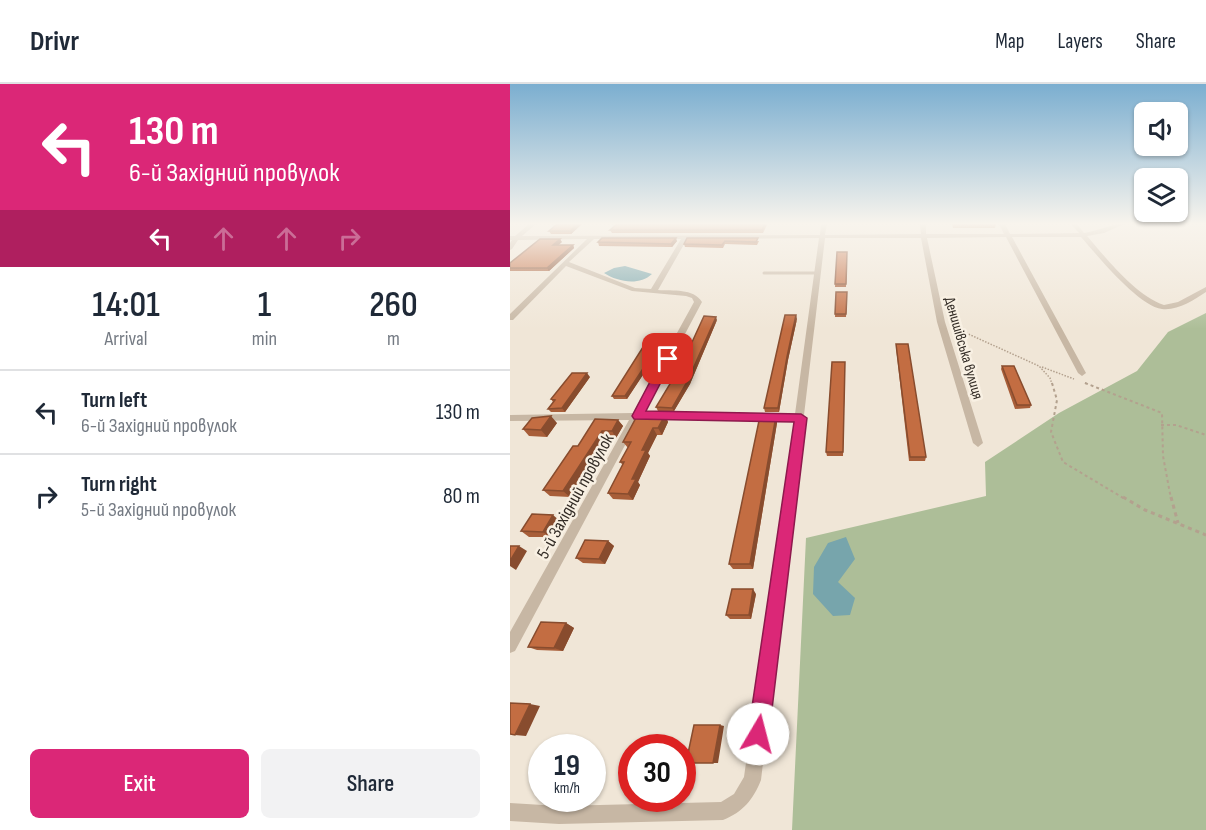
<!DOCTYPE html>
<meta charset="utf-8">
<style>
body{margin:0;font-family:"Sofia Sans Condensed",sans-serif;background:#f2f2f3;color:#1f2937;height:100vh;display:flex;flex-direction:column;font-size:22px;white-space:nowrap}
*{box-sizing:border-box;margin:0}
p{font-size:20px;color:#747a83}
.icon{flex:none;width:33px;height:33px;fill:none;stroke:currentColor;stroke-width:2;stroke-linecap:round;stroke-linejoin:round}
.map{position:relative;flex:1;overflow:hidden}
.side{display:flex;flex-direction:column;background:#fff;width:510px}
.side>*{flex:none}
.hud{background:#db2777;color:#fff;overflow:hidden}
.fabs{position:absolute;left:624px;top:18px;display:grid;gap:12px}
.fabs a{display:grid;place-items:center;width:54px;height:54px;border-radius:9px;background:#fff;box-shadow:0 2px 4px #0004;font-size:30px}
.speed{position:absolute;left:18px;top:650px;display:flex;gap:12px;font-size:30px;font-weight:700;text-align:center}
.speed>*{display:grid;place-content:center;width:78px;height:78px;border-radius:50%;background:#fff;box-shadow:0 2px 4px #0004;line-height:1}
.speed small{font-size:15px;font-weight:400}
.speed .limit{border:9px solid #d22;background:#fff;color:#111}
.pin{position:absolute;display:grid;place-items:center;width:51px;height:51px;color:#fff;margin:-26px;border-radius:12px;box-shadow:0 3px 9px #0006}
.me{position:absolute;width:66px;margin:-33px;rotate:8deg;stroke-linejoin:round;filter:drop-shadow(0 0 4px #0008)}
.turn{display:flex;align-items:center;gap:21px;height:126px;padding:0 30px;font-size:27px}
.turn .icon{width:78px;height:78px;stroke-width:2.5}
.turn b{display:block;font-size:42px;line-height:51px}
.lanes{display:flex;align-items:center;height:57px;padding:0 30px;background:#0003;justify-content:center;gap:30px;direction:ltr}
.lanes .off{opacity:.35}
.eta{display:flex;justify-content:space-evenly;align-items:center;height:102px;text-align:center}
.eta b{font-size:36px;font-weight:600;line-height:42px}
.primary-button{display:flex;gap:12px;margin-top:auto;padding:12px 30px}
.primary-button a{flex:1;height:69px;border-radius:9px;background:#db2777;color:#fff;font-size:24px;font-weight:600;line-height:69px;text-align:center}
.primary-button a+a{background:#f2f2f3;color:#1f2937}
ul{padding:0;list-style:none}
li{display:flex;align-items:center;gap:18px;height:84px;padding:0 30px;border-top:2px solid #e0e1e3}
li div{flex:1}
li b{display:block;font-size:22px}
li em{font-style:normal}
header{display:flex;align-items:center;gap:36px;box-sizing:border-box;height:84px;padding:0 30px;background:#fff;border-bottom:2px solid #e0e1e3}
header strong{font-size:28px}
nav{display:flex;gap:33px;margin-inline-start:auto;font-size:21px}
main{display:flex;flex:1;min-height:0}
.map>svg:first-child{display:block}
</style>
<header>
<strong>Drivr</strong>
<nav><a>Map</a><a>Layers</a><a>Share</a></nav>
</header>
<main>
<section class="side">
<div class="hud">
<div class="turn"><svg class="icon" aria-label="left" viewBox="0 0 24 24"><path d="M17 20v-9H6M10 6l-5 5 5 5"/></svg><div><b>130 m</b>6-й Західний провулок</div></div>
<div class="lanes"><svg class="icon" aria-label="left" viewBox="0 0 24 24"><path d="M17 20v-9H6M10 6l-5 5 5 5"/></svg><svg class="icon off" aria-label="ahead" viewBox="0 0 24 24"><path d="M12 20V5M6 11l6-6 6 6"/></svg><svg class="icon off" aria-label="ahead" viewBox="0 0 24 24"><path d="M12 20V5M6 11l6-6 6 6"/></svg><svg class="icon off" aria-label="right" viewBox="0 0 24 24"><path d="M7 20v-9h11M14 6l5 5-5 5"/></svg></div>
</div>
<div class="eta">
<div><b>14:01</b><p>Arrival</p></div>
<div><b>1</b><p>min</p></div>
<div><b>260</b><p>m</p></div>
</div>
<ul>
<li><svg class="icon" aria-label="left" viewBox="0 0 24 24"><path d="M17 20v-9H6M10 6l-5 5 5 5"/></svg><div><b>Turn left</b><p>6-й Західний провулок</p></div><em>130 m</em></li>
<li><svg class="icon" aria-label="right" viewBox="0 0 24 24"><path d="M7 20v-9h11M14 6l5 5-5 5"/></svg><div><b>Turn right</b><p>5-й Західний провулок</p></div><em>80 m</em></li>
</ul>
<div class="primary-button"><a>Exit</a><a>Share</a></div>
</section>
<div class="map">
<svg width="696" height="746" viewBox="0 0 696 746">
<rect width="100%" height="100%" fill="#f0e6d7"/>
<!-- green -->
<path fill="#adbe98" d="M696,229V746H282L296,454L476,412L475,378L549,329L627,287L658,248Z"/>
<!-- water -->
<path fill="#77a5ac" d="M115,182L142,190C129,202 108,198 94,189L104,184Z
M336,453L345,475L328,498L345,514L340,531L323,532L303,510L304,483L318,459Z"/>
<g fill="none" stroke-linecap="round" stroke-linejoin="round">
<!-- path-far2 -->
<path stroke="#b3a18e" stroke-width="1.5" stroke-dasharray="1.5 1.5" stroke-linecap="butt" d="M445,244L529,282L540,294L542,300
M532,283L564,295
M575,299L578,300"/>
<!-- path-far1 -->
<path stroke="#b3a18e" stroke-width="2" stroke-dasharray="3 3" stroke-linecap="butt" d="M542,299L547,316L541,348L553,378L615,415
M575,299L652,329L653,372L661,415
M651,341H666L696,351"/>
<!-- path -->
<path stroke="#b3a18e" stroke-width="3" stroke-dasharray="4 4" stroke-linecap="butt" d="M613,413L635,426L696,451
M661,413L668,439"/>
<!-- lane -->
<path stroke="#c7b7a4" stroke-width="3" d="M254,189H308"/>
<!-- street -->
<path fill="#c7b7a4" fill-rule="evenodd" d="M19,140H26L12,152L310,151L311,140H317L315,151L411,150L410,140H416V150H494L489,140H495L500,150L569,149L561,140H567L574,149C587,147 602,140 614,140L594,149L577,152C596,174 625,211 654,221L668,218L696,203V208C684,216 667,227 652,225C628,222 587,171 571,153H502L576,289L572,292L568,289L496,153L417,154L435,238L473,359L468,363L463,359L427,238L411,154H315L294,331L296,334L293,337L251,696C243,716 233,728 213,736L49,740L0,737V719L49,722L211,718L224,710L234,693L284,337L129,335L5,567L0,569V548L119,336L0,337V331L123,329L184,218L182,214L176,212L122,207L56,182L3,236H0V230L77,155L8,156L2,165L0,166V159L2,156H0V152H5ZM309,154L285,330L133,329L192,218C183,204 163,207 148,206L177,155ZM84,155H171L141,205L125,204L59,178Z"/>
</g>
<!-- wall -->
<path fill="#a85e39" d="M72,140L61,150H41L39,147Z
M107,140H256L257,141L253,149H102L100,146Z
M442,140H486L485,144H443Z
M177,154L249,157L247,161L215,160L213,164L175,163L174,160Z
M167,157L162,163L89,162L88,158Z
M52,158L48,161H63L64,164L39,187H0V179Z
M327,168H337L336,203H325Z
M326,208H337L336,233H325Z
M287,235L278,276L269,328H255L254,324Z
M207,236L180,300L164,327H148L146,323Z
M156,256L117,315H104L102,312Z
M386,260L416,373L415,377H399L386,264Z
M335,278L333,372H317L316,368Z
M492,282L521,321L520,324L505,325L491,285Z
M80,293L55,328H41L38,325L43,318L41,315Z
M155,331L158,338L152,351H147L138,369L140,372L128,398L130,401L123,416L103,415L98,409L113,381L110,378L118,364L113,358Z
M266,332L267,339L243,485H223L219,480Z
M108,336L113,342L106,354L96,353L60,413L40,412L33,406L68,362Z
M47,339L37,353L19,352L13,345Z
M50,437L40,453H19L11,447Z
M98,457L104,462L95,480L73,479L66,474Z
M246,510L241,535H220L216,531Z
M56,539L64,544L53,567L27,566L18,563Z"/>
<!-- shaded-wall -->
<path fill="#884c2e" d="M67,140H72L61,150L60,147Z
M166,154L167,157L162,163L161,160Z
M50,155L52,158L45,164L43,161Z
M63,161L64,164L39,187L37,184Z
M286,231L287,235L278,276L269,328L268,324L277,273Z
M206,233L207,236L180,300L164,327L162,324Z
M154,253L156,256L117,315L115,312Z
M77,289L80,293L55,328L52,324Z
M155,331L158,338L152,351L148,344Z
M41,332L47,339L37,353L31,346Z
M266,332L267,339L243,485L240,480Z
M108,336L113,342L106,354L102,347Z
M143,344L147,351L138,369L140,372L128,398L130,401L123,416L118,410L122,395L132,366Z
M92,347L96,353L60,413L53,407Z
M43,431L50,437L40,453L33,448Z
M98,457L104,462L95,480L89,475Z
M9,462L17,467L6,486L0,482V477Z
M243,505L246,510L241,535L239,531Z
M56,539L64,544L53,567L44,564Z
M20,620L30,622L16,652L5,651Z
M210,641L214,642L208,679H203Z"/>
<!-- building -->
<path fill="#c36d42" stroke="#884c2e" stroke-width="1.5" d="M47,140H67L60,147H39Z
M107,140H255L252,146H100Z
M92,154H166L161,160L88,158Z
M177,154H248L246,158L215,157L212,161L174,160Z
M30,155H50L43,161H63L37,184H0V179Z
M327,168H337L336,200H325Z
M326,208H337L336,230H325Z
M275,231H286L277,273L268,324H254Z
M194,232L206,233L178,296L162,324L146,323L172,280Z
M140,252L154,253L115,312H102Z
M386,260H398L416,373H400Z
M322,278H335L333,368H316Z
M492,282H504L521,321H507Z
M62,289H77L52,324L38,325L45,316L41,315Z
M155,331L148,344H143L132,366H136L122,395H126L118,410L98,409L114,378H110L121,358H113L127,332Z
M41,332L31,346L13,345L22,334Z
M250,332H266L240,480H219Z
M85,335L108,336L102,347H92L53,407L33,406L63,362H68Z
M22,430L43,431L33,448L11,447Z
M75,456L98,457L89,475L66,474Z
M0,462H9L0,477Z
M222,505H243L239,531H216Z
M31,538L56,539L44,564L18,563Z
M0,619L20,620L5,651L0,650Z
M184,641H210L203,679H176Z"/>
<!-- sky -->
<linearGradient id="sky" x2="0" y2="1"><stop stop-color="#7baed0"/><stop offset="0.57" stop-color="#f8f4ed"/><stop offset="1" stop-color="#f8f4ed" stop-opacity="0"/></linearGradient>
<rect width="696" height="245" fill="url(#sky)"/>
<!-- route -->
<path fill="#db2777" stroke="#8e194d" stroke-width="1.5" d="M158,272L163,275L136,327L291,330L297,334L259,650L256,657L248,661L241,657L238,650L284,338L124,335L122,332L152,275Z"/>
<g text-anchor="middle" stroke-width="5" stroke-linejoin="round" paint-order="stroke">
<!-- far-street labels -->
<g font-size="15" fill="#322b25" stroke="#f8f0e3">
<text transform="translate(454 264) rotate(74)" y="5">Денишівська вулиця</text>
</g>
<!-- street labels -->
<g font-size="18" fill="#322b25" stroke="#f8f0e3">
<text transform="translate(65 412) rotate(-61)" y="6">5-й Західний провулок</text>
</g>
</g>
</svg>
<div class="fabs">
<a><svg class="icon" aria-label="sound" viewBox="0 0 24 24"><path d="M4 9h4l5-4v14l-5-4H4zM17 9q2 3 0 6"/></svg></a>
<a><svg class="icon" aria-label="layers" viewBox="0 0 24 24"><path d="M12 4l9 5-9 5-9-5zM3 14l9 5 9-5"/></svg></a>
</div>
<div class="speed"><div>19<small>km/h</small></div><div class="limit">30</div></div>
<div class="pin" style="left:158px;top:275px;background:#d93025"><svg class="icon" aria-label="arrive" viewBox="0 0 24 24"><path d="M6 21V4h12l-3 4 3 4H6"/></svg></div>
<svg class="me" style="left:248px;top:650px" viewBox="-20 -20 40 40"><circle r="19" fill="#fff"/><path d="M0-13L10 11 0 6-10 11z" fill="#db2777"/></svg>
</div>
</main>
